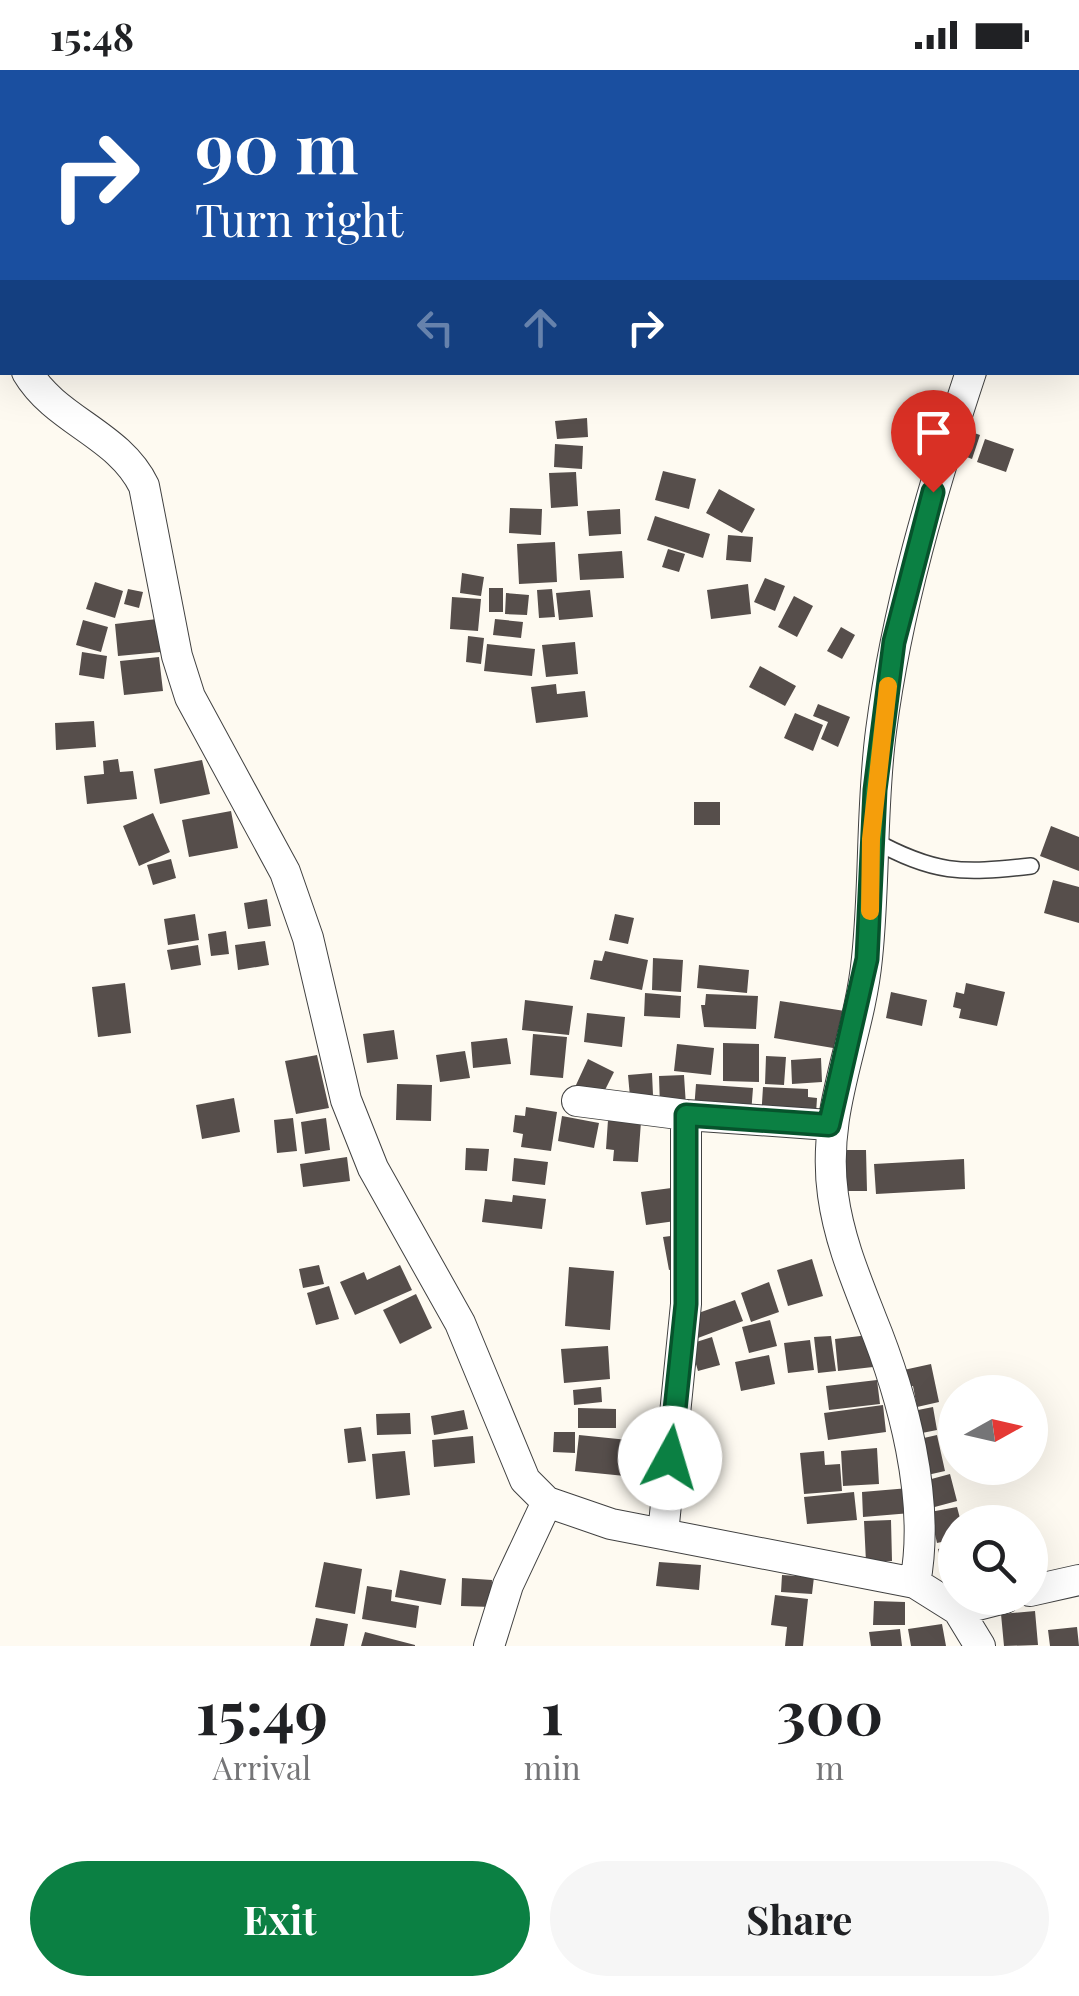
<!DOCTYPE html>
<style>
body{margin:0;font-family:"Playfair Display",serif;background:#f6f6f6;color:#202124;height:100vh;display:flex;flex-direction:column;font-size:38px;white-space:nowrap}
*{box-sizing:border-box;margin:0}
p{font-size:32px;color:#757577}
.icon{flex:none;width:55px;height:55px;fill:none;stroke:currentColor;stroke-width:2;stroke-linecap:round;stroke-linejoin:round}
.map{position:relative;height:1576px;overflow:hidden}
.sheet{display:flex;flex-direction:column;background:#fff;flex:1}
.sheet>*{flex:none}
.hud{position:absolute;left:0px;top:0px;width:1080px;height:305px;box-shadow:0 10px 40px #0002;background:#1a4fa0;color:#fff;overflow:hidden}
.needle{width:65px;rotate:82deg}
.fabs{position:absolute;left:938px;top:1305px;display:grid;gap:20px}
.fabs a{display:grid;place-items:center;width:110px;height:110px;border-radius:50%;background:#fff;box-shadow:0 10px 40px #0002;font-size:50px}
.pin{position:absolute;display:grid;place-items:center;width:85px;height:85px;color:#fff;margin:-102px -42px;border-radius:50% 50% 50% 0;rotate:-45deg;box-shadow:0 0 10px #0007}
.pin .icon{rotate:45deg}
.me{position:absolute;width:110px;margin:-55px;rotate:6deg;stroke-linejoin:round;filter:drop-shadow(0 0 8px #0008)}
.turn{display:flex;align-items:center;gap:35px;height:210px;padding:0 30px;font-size:45px}
.turn .icon{width:130px;height:130px;stroke-width:2.5}
.turn b{display:block;font-size:70px;line-height:85px}
.lanes{display:flex;align-items:center;height:95px;padding:0 30px;background:#0003;justify-content:center;gap:50px;direction:ltr}
.lanes .off{opacity:.35}
.eta{display:flex;justify-content:space-evenly;align-items:center;height:170px;text-align:center}
.eta b{font-size:60px;font-weight:700;line-height:70px}
.cta{display:flex;gap:20px;margin-top:auto;padding:20px 30px}
.cta a{flex:1;height:115px;border-radius:60px;background:#0b8043;color:#fff;font-size:40px;font-weight:700;line-height:115px;text-align:center}
.cta a+a{background:#f6f6f6;color:#202124}
.status{display:flex;justify-content:space-between;align-items:center;height:70px;padding:0 50px;background:#fff;direction:ltr}
.status svg{height:28px;fill:currentColor}
.map>svg:first-child{display:block}
</style>
<div class="status"><b>15:48</b><svg viewBox="0 0 49 12"><path d="M0 12V9h3v3zM5 12V6h3v6zM10 12V3h3v9zM15 12V0h3v12zM26 1h20v11H26zM47 4h2v5h-2z"/></svg></div>
<div class="map">
<svg width="1079" height="1576" viewBox="0 0 1079 1576">
<rect width="100%" height="100%" fill="#fefaf1"/>
<!-- building -->
<path fill="#564e4b" d="M587,348L588,367L557,369L555,351Z
M960,358L980,365L972,389L951,381Z
M985,369L1014,379L1006,402L977,392Z
M555,374L583,376L582,399L554,397Z
M663,401L696,409L689,439L655,430Z
M576,402L578,436L551,438L549,403Z
M719,419L755,439L742,463L706,443Z
M510,438L542,439L541,465L509,463Z
M620,439L621,464L589,466L587,441Z
M655,446L710,464L703,488L647,470Z
M728,465L753,467L751,492L726,490Z
M555,472L557,512L519,514L517,474Z
M668,479L685,484L679,502L662,497Z
M622,481L624,508L580,510L578,484Z
M462,503L484,507L481,526L460,523Z
M765,508L785,516L775,541L754,532Z
M95,512L123,521L115,548L86,539Z
M748,514L751,544L711,549L707,520Z
M489,518H503V542H489Z
M128,519L143,522L139,538L124,534Z
M552,519L555,547L539,548L537,520Z
M590,520L593,547L559,550L556,523Z
M506,523L529,525L527,545L505,544Z
M794,526L813,536L797,567L778,557Z
M452,527L481,529L478,561L450,559Z
M157,549L161,582L118,586L115,554Z
M495,549L523,552L521,568L493,565Z
M83,550L108,557L101,582L76,575Z
M841,557L855,565L842,589L827,581Z
M468,566L484,568L481,594L466,592Z
M575,572L578,604L546,607L542,575Z
M487,574L535,579L532,606L484,601Z
M82,582L107,586L104,609L79,605Z
M159,587L163,621L124,625L120,591Z
M760,596L796,616L785,636L749,617Z
M556,614L557,624L585,621L588,647L536,653L531,617Z
M818,634L850,647L838,677L821,669L828,652L813,646Z
M795,643L823,655L813,681L784,668Z
M94,651L96,677L56,680L55,653Z
M118,689L120,702L133,701L137,729L87,734L84,706L104,704L103,691Z
M202,690L210,724L160,734L154,699Z
M694,732H720V755H694Z
M231,741L238,778L189,787L182,750Z
M153,743L170,782L139,796L123,756Z
M1051,756L1079,767V801L1040,786Z
M171,789L176,808L153,815L147,795Z
M1053,810L1079,817V853L1044,843Z
M267,829L271,856L248,859L244,833Z
M195,844L199,870L168,875L164,849Z
M615,844L634,848L628,874L609,870Z
M226,861L229,884L211,886L208,864Z
M265,871L269,895L238,900L235,875Z
M198,875L201,895L171,900L167,880Z
M605,881L648,890L642,920L590,909L594,890L602,891Z
M653,888L683,890L681,922L652,920Z
M699,895L749,900L747,923L697,918Z
M125,913L131,963L98,967L92,917Z
M966,913L1005,922L997,956L959,948L961,939L953,937L956,922L964,924Z
M891,922L927,930L922,956L886,948Z
M645,923L681,926L680,948L644,946Z
M706,924L758,926L756,959L704,957L701,935H705Z
M525,930L573,936L569,965L522,960Z
M780,931L845,941L839,979L774,968Z
M587,943L625,947L622,977L584,972Z
M394,960L398,989L367,993L363,964Z
M533,964L567,967L563,1008L530,1005Z
M507,968L511,994L473,998L471,972Z
M723,973L759,974V1012L723,1011Z
M677,974L714,978L711,1005L674,1001Z
M465,981L470,1008L440,1012L436,985Z
M317,985L329,1038L296,1044L285,991Z
M766,986L786,987L784,1015L765,1014Z
M821,988L822,1012L792,1014L791,990Z
M588,989L614,1002L601,1028L576,1015Z
M652,1003L653,1025L630,1027L628,1005Z
M684,1005L686,1036L660,1037L659,1006Z
M397,1014L432,1015L431,1051L396,1050Z
M696,1014L753,1018L751,1044L694,1040Z
M763,1017L808,1019V1027L817,1028L816,1044L761,1049Z
M234,1028L240,1062L202,1069L196,1035Z
M526,1037L557,1042L551,1081L521,1077L523,1064L513,1062L515,1045L525,1046Z
M562,1046L599,1053L594,1078L558,1071Z
M293,1048L297,1081L277,1083L274,1050Z
M326,1048L330,1080L305,1084L301,1052Z
M608,1050L641,1052L638,1092L613,1091L614,1080L606,1079Z
M466,1078L489,1079L487,1101L465,1100Z
M844,1080H866L867,1121H844Z
M347,1087L350,1111L303,1117L300,1094Z
M514,1088L548,1092L545,1115L512,1111Z
M964,1089L965,1119L876,1124L874,1094Z
M679,1117L683,1150L646,1155L641,1122Z
M513,1125L546,1129L542,1159L482,1152L485,1129L512,1132Z
M678,1165L683,1197L669,1200L663,1167Z
M812,1189L823,1226L788,1236L777,1200Z
M319,1195L324,1214L303,1218L299,1199Z
M400,1195L412,1220L355,1245L340,1212L364,1202L367,1210Z
M569,1197L614,1201L610,1260L565,1256Z
M769,1212L779,1242L751,1252L741,1223Z
M329,1216L339,1249L316,1255L307,1223Z
M416,1224L432,1258L400,1274L383,1240Z
M735,1230L743,1251L698,1268L690,1246Z
M770,1250L777,1276L749,1283L742,1257Z
M869,1265L873,1297L838,1301L835,1269Z
M831,1266L836,1301L818,1303L814,1267Z
M712,1267L720,1295L698,1301L690,1274Z
M810,1270L814,1300L788,1303L784,1273Z
M608,1276L610,1309L564,1313L561,1279Z
M769,1285L775,1314L741,1321L735,1292Z
M931,1294L939,1332L917,1337L913,1316L902,1318L899,1301Z
M877,1310L880,1334L829,1340L826,1316Z
M601,1317L602,1332L574,1335L573,1320Z
M883,1335L886,1362L828,1370L824,1343Z
M933,1337L937,1360L912,1365L908,1342Z
M578,1338L616,1339V1358H578Z
M464,1340L468,1359L434,1365L431,1346Z
M410,1343L411,1364L377,1365L376,1344Z
M361,1357L366,1391L348,1393L344,1359Z
M554,1362H575V1383L553,1382Z
M579,1365L628,1370L625,1406L575,1401Z
M937,1365L945,1401L923,1406L915,1370Z
M473,1366L475,1393L434,1397L432,1370Z
M877,1378L879,1414L843,1416L841,1381Z
M405,1381L410,1425L376,1429L372,1384Z
M824,1381L825,1395L840,1394L842,1421L804,1424L800,1383Z
M950,1404L957,1431L931,1438L924,1411Z
M909,1418L911,1443L863,1447L862,1422Z
M854,1422L857,1450L807,1454L804,1427Z
M957,1437L961,1452H955V1469L937,1473L930,1442Z
M891,1450L892,1491L866,1492L864,1451Z
M955,1475V1518L948,1520L938,1479Z
M324,1492L362,1499L355,1544L315,1537Z
M659,1492L701,1495L699,1520L656,1516Z
M400,1500L446,1509L441,1535L395,1527Z
M782,1505L814,1507L812,1524L781,1522Z
M462,1508L492,1510L491,1537L461,1536Z
M367,1516L392,1520L391,1531L419,1536L416,1558L362,1549Z
M775,1525L808,1529L803,1576H785L787,1557L771,1555Z
M874,1531L905,1532V1555H873Z
M1035,1541L1038,1575L1004,1576L1001,1544Z
M316,1548L348,1554L344,1576H310Z
M942,1554L946,1576H911L908,1559Z
M1077,1557L1079,1576H1050L1048,1560Z
M900,1559L902,1576H871L869,1562Z
M365,1562L415,1575V1576H361Z"/>
<g fill="none" stroke-linecap="round" stroke-linejoin="round">
<defs>
<path id="service" d="M871,769C935,804 960,804 1031,796"/>
<path id="minor" d="M1078,14L1079,10
M0,236L2,243
M27,302C56,351 119,364 144,416L177,586L190,627L285,802L308,868L346,1030L373,1098L460,1253L525,1410L547,1432L611,1454L915,1513L958,1540L980,1576
M577,1031L686,1045L829,1055
M663,1464L686,1234V1045
M915,1513C931,1430 903,1326 871,1248C855,1207 839,1169 833,1125C821,1039 859,972 867,888C875,813 871,737 881,661C897,538 932,420 971,302
M1030,1521L1079,1510
M958,1540L1005,1528
M489,1576L508,1515L547,1432"/>
</defs>
<!-- service casing -->
<use href="#service" stroke="#414141" stroke-width="18"/>
<!-- minor casing -->
<use href="#minor" stroke="#414141" stroke-width="32"/>
<!-- service -->
<use href="#service" stroke="#fff" stroke-width="15"/>
<!-- minor -->
<use href="#minor" stroke="#fff" stroke-width="30"/>
</g>
<g fill="none" stroke-linecap="round" stroke-linejoin="round">
<defs>
<path id="route" d="M670,1388L686,1234V1045L829,1055L867,889L875,720L894,572L933,422"/>
</defs>
<!-- route casing -->
<use href="#route" stroke="#07532c" stroke-width="25"/>
<!-- route -->
<use href="#route" stroke="#0b8043" stroke-width="18"/>
<!-- slow -->
<path stroke="#f59e0b" stroke-width="18" d="M870,841L871,769L888,616"/>
</g>
</svg>
<div class="fabs">
<a><svg class="needle" viewBox="-14 -14 28 28"><path d="M0-13l5 13h-10z" fill="#e53935"/><path d="M0 13l5-13h-10z" fill="#757577"/></svg></a>
<a><svg class="icon" aria-label="search" viewBox="0 0 24 24"><circle cx="10" cy="10" r="6"/><path d="M15 15l6 6"/></svg></a>
</div>
<div class="pin" style="left:933px;top:422px;background:#d93025"><svg class="icon" aria-label="arrive" viewBox="0 0 24 24"><path d="M6 21V4h12l-3 4 3 4H6"/></svg></div>
<svg class="me" style="left:670px;top:1388px" viewBox="-20 -20 40 40"><circle r="19" fill="#fff"/><path d="M0-13L10 11 0 6-10 11z" fill="#0b8043"/></svg>
<div class="hud">
<div class="turn"><svg class="icon" aria-label="right" viewBox="0 0 24 24"><path d="M7 20v-9h11M14 6l5 5-5 5"/></svg><div><b>90 m</b>Turn right</div></div>
<div class="lanes"><svg class="icon off" aria-label="left" viewBox="0 0 24 24"><path d="M17 20v-9H6M10 6l-5 5 5 5"/></svg><svg class="icon off" aria-label="ahead" viewBox="0 0 24 24"><path d="M12 20V5M6 11l6-6 6 6"/></svg><svg class="icon" aria-label="right" viewBox="0 0 24 24"><path d="M7 20v-9h11M14 6l5 5-5 5"/></svg></div>
</div>
</div>
<section class="sheet">
<div class="eta">
<div><b>15:49</b><p>Arrival</p></div>
<div><b>1</b><p>min</p></div>
<div><b>300</b><p>m</p></div>
</div>
<div class="cta"><a>Exit</a><a>Share</a></div>
</section>
